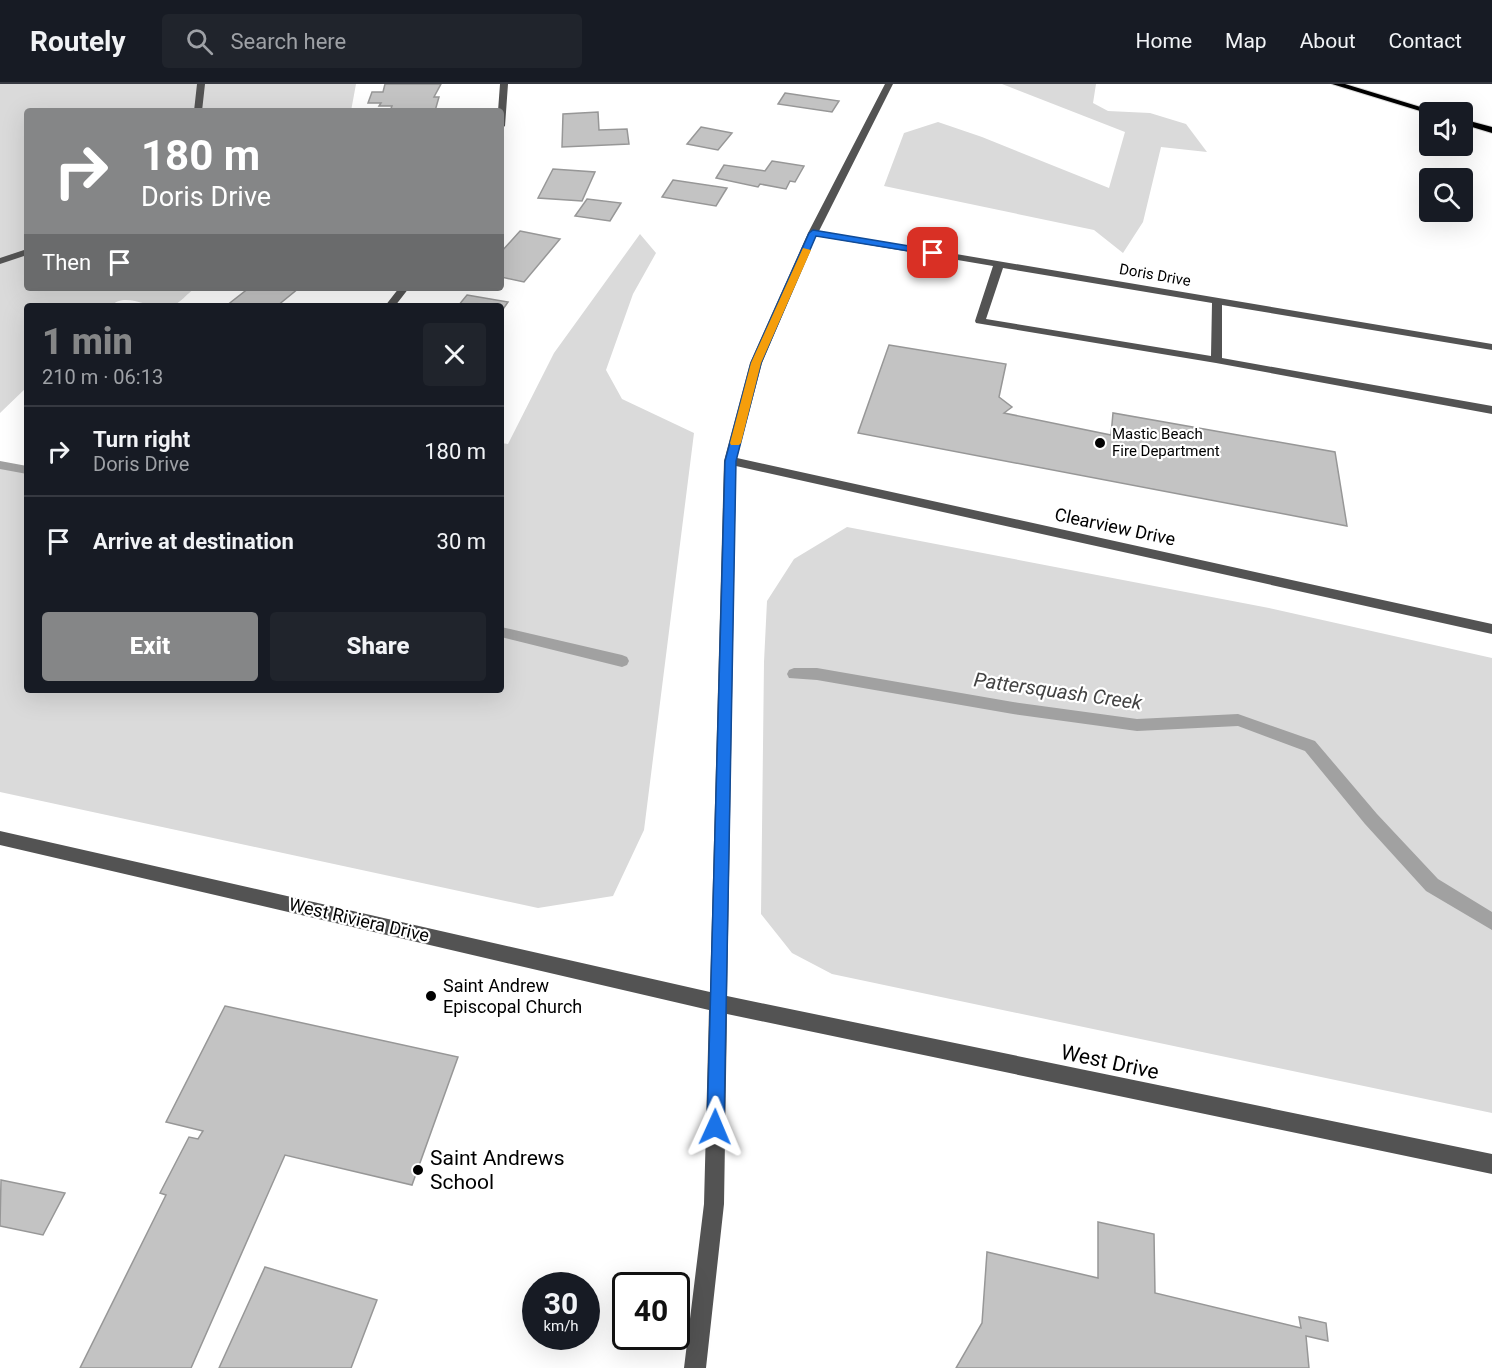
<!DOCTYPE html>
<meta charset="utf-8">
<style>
body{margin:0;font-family:Roboto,sans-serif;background:#20242c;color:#f1f3f6;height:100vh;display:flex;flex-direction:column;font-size:22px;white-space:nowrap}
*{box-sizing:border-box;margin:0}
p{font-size:20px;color:#9ea1a6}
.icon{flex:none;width:33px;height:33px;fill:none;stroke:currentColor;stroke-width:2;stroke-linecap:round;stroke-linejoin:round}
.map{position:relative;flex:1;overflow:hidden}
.drawer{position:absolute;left:24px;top:219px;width:480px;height:390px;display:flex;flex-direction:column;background:#171b24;border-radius:6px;box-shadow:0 6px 24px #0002}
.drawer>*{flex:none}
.top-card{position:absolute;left:24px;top:24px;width:480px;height:183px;border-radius:6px;box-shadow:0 6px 24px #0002;background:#858687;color:#fff;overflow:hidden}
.controls{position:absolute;left:1419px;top:18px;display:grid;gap:12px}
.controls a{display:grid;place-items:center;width:54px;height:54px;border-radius:6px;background:#171b24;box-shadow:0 6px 24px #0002;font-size:30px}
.speed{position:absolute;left:522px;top:1188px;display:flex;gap:12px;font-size:30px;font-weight:700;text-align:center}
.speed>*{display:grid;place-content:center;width:78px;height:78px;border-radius:50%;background:#171b24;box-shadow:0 6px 24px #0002;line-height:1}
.speed small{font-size:15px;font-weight:400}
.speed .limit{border:3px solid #111;border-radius:9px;background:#fff;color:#111}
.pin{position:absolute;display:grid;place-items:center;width:51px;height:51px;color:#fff;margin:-26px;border-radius:12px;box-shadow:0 3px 9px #0006}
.me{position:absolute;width:66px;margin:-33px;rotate:1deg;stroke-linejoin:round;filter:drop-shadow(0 0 4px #0008)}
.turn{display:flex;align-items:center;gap:21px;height:126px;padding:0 18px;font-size:27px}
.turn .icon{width:78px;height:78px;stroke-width:2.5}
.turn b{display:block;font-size:42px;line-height:51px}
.then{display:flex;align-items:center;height:57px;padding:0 18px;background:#0003;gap:12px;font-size:22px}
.round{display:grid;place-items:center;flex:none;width:63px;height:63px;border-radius:6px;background:#20242c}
.head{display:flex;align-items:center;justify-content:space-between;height:102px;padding:0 18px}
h1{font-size:36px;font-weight:800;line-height:45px;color:#858687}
.action{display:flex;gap:12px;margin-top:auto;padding:12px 18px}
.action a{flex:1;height:69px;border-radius:6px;background:#858687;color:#fff;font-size:24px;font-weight:800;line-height:69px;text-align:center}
.action a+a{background:#20242c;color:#f1f3f6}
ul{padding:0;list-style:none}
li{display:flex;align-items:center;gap:18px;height:90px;padding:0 18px;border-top:2px solid #363941}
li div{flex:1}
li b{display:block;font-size:22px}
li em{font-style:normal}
header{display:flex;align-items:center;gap:36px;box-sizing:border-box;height:84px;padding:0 30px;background:#171b24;border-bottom:2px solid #363941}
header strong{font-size:28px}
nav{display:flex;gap:33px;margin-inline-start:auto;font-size:21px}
.search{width:420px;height:54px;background:#20242c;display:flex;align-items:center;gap:15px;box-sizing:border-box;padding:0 21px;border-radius:6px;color:#9ea1a6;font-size:22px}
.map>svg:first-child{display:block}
</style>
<header>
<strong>Routely</strong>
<div class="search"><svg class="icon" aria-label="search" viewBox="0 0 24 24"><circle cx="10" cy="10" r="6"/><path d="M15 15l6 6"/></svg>Search here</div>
<nav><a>Home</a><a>Map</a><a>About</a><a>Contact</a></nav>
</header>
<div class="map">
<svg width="1492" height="1284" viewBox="0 0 1492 1284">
<rect width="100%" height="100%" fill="#fff"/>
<!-- green -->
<path fill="#dadada" d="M0,0H356L351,27H27V204H195C188,209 179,220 172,222C151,228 127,206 111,222H27V303L0,329Z
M1002,0H1096L1093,19L1108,27L1150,29L1186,40L1207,68L1161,63L1143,138L1123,169L1094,146L884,102L904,49L938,38L982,53L1109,104L1125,48Z
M640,150L656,169L633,210L606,286L622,315L694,349L644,746L613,812L538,824L0,708V385L27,382V606H501V359L508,360L554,269Z
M847,443L1269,524L1492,574V1029L832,890L792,869L761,830L764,578L767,517L794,475Z"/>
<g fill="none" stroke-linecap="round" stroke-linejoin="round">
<!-- stream -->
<path fill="#a1a1a1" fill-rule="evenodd" d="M0,377L27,382V390L0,385Z
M501,543L622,571L627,573L629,577L627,581L622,583L501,553Z
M794,584H817L1013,618L1137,635L1238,630L1315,657L1377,730L1438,795L1492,828V846L1426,807L1365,740L1305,667L1238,642L1137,647L1013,630L817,596L789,594L787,590L789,586Z"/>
</g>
<!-- building -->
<path fill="#c3c3c3" stroke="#979797" stroke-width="1.5" d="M385,0H441L434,13H439L435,27H390L392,22H379L381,19H368L372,8H383Z
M785,9L839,17L832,28L778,20Z
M598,28L599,46L627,45L629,60L562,63L563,30Z
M701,43L732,49L718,66L687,60Z
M772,77L804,82L795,98L790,97L786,105L760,100L758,103L716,94L724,81L765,87Z
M553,85L595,88L582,117L538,114Z
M673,96L727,104L716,122L662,113Z
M587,115L621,119L610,137L575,132Z
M520,147L560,155L524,198L501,193V168Z
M249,204H299L277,222H226Z
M467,211L508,218L501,228V222H458Z
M889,261L1006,280L999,313L1012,323L1004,329L1111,351L1113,329L1335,368L1347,442L858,349Z
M225,922L458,973L412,1101L285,1071L191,1284H80L166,1111L160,1109L189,1053L198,1055L203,1047L166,1038Z
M1,1096L65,1109L43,1151L0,1142Z
M1098,1138L1154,1150L1155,1209L1301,1244L1299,1233L1326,1239L1328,1257L1306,1252L1309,1284H956L982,1239L987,1168L1098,1194Z
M265,1183L377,1216L351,1284H219Z"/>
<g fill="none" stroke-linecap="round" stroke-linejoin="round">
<defs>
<path id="major" d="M1332,0H1345L1437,28L1430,30Z
M1462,35L1492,43V49L1462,40Z"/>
</defs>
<!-- major casing -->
<use href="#major" stroke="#dbdbdb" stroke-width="2"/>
<!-- minor -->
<path fill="#535353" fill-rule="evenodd" d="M197,0H205L202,27H194Z
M500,0H508L505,42L501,45V27H498Z
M885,0H893L819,147L1492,260V266L1222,221V274L1492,322V330L1216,279L976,239L975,237L993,182L816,152L762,279L737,374L1492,540V550L736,382L727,912L1492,1070V1090L727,930L724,1120L706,1284H684L704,1120L709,926L0,761V747L710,908L724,377L750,279L808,149ZM1003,184L1212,219L1211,272L986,235Z
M27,165V171L0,180V174Z
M399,204H409L395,222H385Z"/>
<!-- major -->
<use href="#major" fill="#000" fill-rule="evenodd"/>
</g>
<!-- route -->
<path fill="#1a73e8" stroke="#114b97" stroke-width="1.5" d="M813,146L933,166L937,169L933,171L816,152L761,279L736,377L724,1043L722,1049L715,1051L709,1049L707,1043L725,377L751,279L809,149Z"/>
<!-- slow -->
<path fill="#f59e0b" d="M803,164L811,166L761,279L741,359L739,361H731L730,359L751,279Z"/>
<!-- markers -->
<g fill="#000" stroke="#fff" stroke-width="2">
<circle cx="1100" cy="359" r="6"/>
<circle cx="431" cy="912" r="6"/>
<circle cx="418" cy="1086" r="6"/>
</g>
<g text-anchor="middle" stroke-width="4.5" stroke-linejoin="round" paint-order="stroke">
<!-- far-street labels -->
<g font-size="15" fill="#000" stroke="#fff">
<text transform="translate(1155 191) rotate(10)" y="5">Doris Drive</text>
</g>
<!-- far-poi labels -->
<g font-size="15" fill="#000" stroke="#fff" text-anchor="start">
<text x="1112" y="355">Mastic Beach<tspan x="1112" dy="17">Fire Department</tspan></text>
</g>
<!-- street labels -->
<g font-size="18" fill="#000" stroke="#fff">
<text transform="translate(1115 443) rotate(12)" y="6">Clearview Drive</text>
<text transform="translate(359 836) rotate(13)" y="6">West Riviera Drive</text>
</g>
<!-- poi labels -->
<g font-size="18" fill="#000" stroke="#fff" text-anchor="start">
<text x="443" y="908">Saint Andrew<tspan x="443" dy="21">Episcopal Church</tspan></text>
</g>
<!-- water labels -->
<g font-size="20" font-style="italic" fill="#424242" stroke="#fff">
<text transform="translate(1058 607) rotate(8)" y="7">Pattersquash Creek</text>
</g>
<!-- near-street labels -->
<g font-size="21" fill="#000" stroke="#fff">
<text transform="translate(1110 978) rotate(12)" y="7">West Drive</text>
</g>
<!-- near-poi labels -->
<g font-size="21" fill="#000" stroke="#fff" text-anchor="start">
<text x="430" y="1081">Saint Andrews<tspan x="430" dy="24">School</tspan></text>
</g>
</g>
</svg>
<div class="controls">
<a><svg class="icon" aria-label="sound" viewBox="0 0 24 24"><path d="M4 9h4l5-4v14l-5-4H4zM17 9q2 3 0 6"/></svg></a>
<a><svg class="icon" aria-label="search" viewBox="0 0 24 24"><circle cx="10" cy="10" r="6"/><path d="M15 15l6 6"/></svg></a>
</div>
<div class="speed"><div>30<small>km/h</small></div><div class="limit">40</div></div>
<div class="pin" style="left:933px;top:169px;background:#d93025"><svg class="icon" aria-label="arrive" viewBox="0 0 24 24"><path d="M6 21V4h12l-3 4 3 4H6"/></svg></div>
<svg class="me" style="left:715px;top:1043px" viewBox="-20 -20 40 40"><path d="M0-17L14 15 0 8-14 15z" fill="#1a73e8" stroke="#fff" stroke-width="4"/></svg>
<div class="top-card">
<div class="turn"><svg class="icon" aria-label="right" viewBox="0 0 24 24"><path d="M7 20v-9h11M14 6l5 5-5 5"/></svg><div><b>180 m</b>Doris Drive</div></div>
<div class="then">Then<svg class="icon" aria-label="arrive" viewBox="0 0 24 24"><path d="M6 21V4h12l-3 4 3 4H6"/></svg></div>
</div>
<section class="drawer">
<div class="head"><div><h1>1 min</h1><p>210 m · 06:13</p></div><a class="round"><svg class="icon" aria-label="close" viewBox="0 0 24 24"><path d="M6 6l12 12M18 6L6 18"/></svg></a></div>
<ul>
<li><svg class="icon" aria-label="right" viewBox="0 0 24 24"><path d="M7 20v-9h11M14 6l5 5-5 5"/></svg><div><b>Turn right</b><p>Doris Drive</p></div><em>180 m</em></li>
<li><svg class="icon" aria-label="arrive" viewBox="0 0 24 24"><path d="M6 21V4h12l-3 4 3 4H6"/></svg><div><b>Arrive at destination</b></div><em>30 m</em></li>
</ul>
<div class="action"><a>Exit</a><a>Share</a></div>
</section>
</div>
